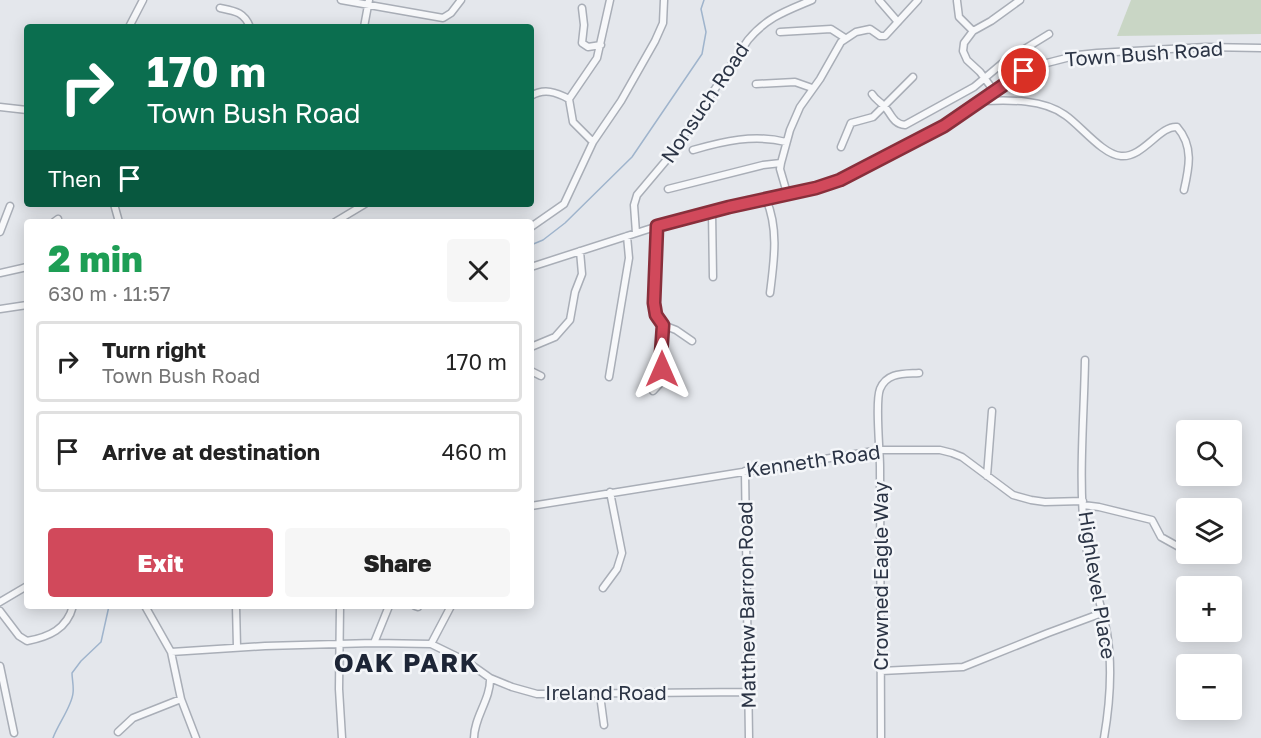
<!DOCTYPE html>
<meta charset="utf-8">
<style>
body{margin:0;font-family:"Golos Text",sans-serif;background:#f6f6f6;color:#222;height:100vh;display:flex;flex-direction:column;font-size:22px;white-space:nowrap}
*{box-sizing:border-box;margin:0}
p{font-size:20px;color:#767676}
.icon{flex:none;width:33px;height:33px;fill:none;stroke:currentColor;stroke-width:2;stroke-linecap:round;stroke-linejoin:round}
.map{position:relative;flex:1;overflow:hidden}
.drawer{position:absolute;left:24px;top:219px;width:510px;height:390px;display:flex;flex-direction:column;background:#fff;border-radius:6px;box-shadow:0 3px 15px #0003}
.drawer>*{flex:none}
.top-card{position:absolute;left:24px;top:24px;width:510px;height:183px;border-radius:6px;box-shadow:0 3px 15px #0003;background:#0b6e4f;color:#fff;overflow:hidden}
.buttons{position:absolute;left:1176px;top:420px;display:grid;gap:12px}
.buttons a{display:grid;place-items:center;width:66px;height:66px;border-radius:6px;background:#fff;box-shadow:0 3px 15px #0003;font-size:30px}
.pin{position:absolute;display:grid;place-items:center;width:51px;height:51px;color:#fff;margin:-26px;border:3px solid #fff;border-radius:50%;box-shadow:0 2px 6px #0007}
.me{position:absolute;width:66px;margin:-33px;rotate:0deg;stroke-linejoin:round;filter:drop-shadow(0 0 4px #0008)}
.turn{display:flex;align-items:center;gap:21px;height:126px;padding:0 24px;font-size:27px}
.turn .icon{width:78px;height:78px;stroke-width:2.5}
.turn b{display:block;font-size:42px;line-height:51px}
.then{display:flex;align-items:center;height:57px;padding:0 24px;background:#0003;gap:12px;font-size:22px}
.round{display:grid;place-items:center;flex:none;width:63px;height:63px;border-radius:6px;background:#f6f6f6}
.overview{display:flex;align-items:center;justify-content:space-between;height:102px;padding:0 24px}
h1{font-size:36px;font-weight:800;line-height:45px;color:#1e9e55}
.action{display:flex;gap:12px;margin-top:auto;padding:12px 24px}
.action a{flex:1;height:69px;border-radius:6px;background:#d1495b;color:#fff;font-size:24px;font-weight:800;line-height:69px;text-align:center}
.action a+a{background:#f6f6f6;color:#222}
ul{padding:0;list-style:none}
li{display:flex;align-items:center;gap:18px;height:81px;margin:0 12px 9px;padding:0 12px;border:3px solid #e0e0e0;border-radius:6px}
li div{flex:1}
li b{display:block;font-size:22px}
li em{font-style:normal}
.map>svg:first-child{display:block}
</style>
<div class="map">
<svg width="1261" height="738" viewBox="0 0 1261 738">
<rect width="100%" height="100%" fill="#e4e7ec"/>
<!-- green -->
<path fill="#c9d6c5" d="M1131,0H1261V34L1117,36Z"/>
<g fill="none" stroke-linecap="round" stroke-linejoin="round">
<!-- stream -->
<path stroke="#9fb4cc" stroke-width="1.5" d="M531,245L543,240L565,223L632,157L702,54L706,32L701,9L704,0
M53,738C58,724 72,706 73,693C74,687 72,679 72,673L81,661L101,642L109,606"/>
<defs>
<path id="street" d="M341,0L443,18L451,13L461,0
M879,0L898,22
M957,1L959,17L973,31
M220,8C235,11 244,12 250,27
M582,8L584,25L582,43L588,47L601,45
M129,27L143,0
M364,27L369,0
M780,32L831,29L845,38
M756,84L795,82L812,88
M994,91L980,72L967,60L963,51L964,43L973,31L991,21L1020,0
M872,94C875,99 879,101 883,105C891,112 892,124 905,125L974,87L1005,61L1049,34
M531,96C544,88 556,92 569,99L573,122L593,142
M569,99L597,58L610,0
M984,101C1010,100 1043,99 1065,115C1080,125 1103,155 1121,156C1143,158 1160,125 1177,127C1194,146 1189,168 1184,190
M0,107L27,110
M841,147L851,123L873,117L913,77
M693,150C724,141 754,134 786,142
M668,189L763,165L781,163
M787,193L780,169L781,163L790,130L800,107L820,79L841,42L856,32L870,29L880,36H885L918,0
M766,199C779,229 774,261 770,293
M114,204L119,222
M712,211L713,277
M54,222L58,219
M335,222L365,204
M657,226L655,311L663,325L676,330L692,341
M531,227L564,204L593,142L621,101L655,41L663,23L664,0
M0,232L10,206
M636,233L634,205L637,195L669,157L748,40C767,17 786,11 812,0
M531,267L686,217L816,188L840,180L944,126L968,111L1019,74L1043,64L1078,55L1097,53L1206,47L1261,48
M0,273L27,267
M0,309L27,305
M531,347L555,337L570,320L575,292L582,274L580,251
M1085,360C1084,419 1078,481 1085,539C1089,571 1101,602 1107,633C1113,669 1110,703 1104,738
M531,371L541,376
M609,377L629,258L627,236
M653,391L665,378L661,362L663,325
M745,471L749,738
M987,476L992,411
M1083,505L1099,507L1152,520L1161,537L1179,547
M531,506L880,450H940L952,453L962,457L1013,495L1031,500L1045,502L1083,501
M603,588L617,569L622,553L610,492
M0,602L27,586
M145,606L171,652L265,646L374,643L431,644L466,661L490,678L512,687L537,694L747,692
M236,606L237,647
M340,606L339,689L342,738
M415,606L418,607
M0,611L19,636L27,641C49,637 67,629 73,606
M374,643L389,606
M431,644L451,606
M171,652L181,699L196,738
M0,666L14,733
M881,671L963,667L1048,633L1102,613
M600,695L604,725
M118,732L133,718L181,699
M474,738C474,717 491,699 490,678
M881,738C881,648 880,557 880,467C880,450 875,402 880,389C887,372 904,374 919,373"/>
</defs>
<!-- street casing -->
<use href="#street" stroke="#a9aeb7" stroke-width="9"/>
<!-- street -->
<use href="#street" stroke="#f7f8fa" stroke-width="6"/>
</g>
<g fill="none" stroke-linecap="round" stroke-linejoin="round">
<defs>
<path id="route" d="M662,369L661,354L663,325L656,315L654,303L657,226L729,207L816,188L840,180L944,126L1024,71"/>
</defs>
<!-- route casing -->
<use href="#route" stroke="#882f3b" stroke-width="15"/>
<!-- route -->
<use href="#route" stroke="#d1495b" stroke-width="10"/>
</g>
<g text-anchor="middle" stroke-width="5" stroke-linejoin="round" paint-order="stroke">
<!-- street labels -->
<g font-size="20" fill="#2b3445" stroke="#f4f6f9">
<text transform="translate(1144 54) rotate(-4)" y="7">Town Bush Road</text>
<text transform="translate(705 103) rotate(-56)" y="7">Nonsuch Road</text>
<text transform="translate(813 461) rotate(-8)" y="7">Kenneth Road</text>
<text transform="translate(881 576) rotate(-90)" y="7">Crowned Eagle Way</text>
<text transform="translate(1097 585) rotate(81)" y="7">Highlevel Place</text>
<text transform="translate(747 605) rotate(-91)" y="7">Matthew Barron Road</text>
<text x="606" y="700">Ireland Road</text>
</g>
<!-- district labels -->
<g font-size="26" font-weight="bold" letter-spacing="1.5" fill="#1d2536" stroke="#f4f6f9">
<text x="407" y="672">OAK PARK</text>
</g>
</g>
</svg>
<div class="buttons">
<a><svg class="icon" aria-label="search" viewBox="0 0 24 24"><circle cx="10" cy="10" r="6"/><path d="M15 15l6 6"/></svg></a>
<a><svg class="icon" aria-label="layers" viewBox="0 0 24 24"><path d="M12 4l9 5-9 5-9-5zM3 14l9 5 9-5"/></svg></a>
<a>+</a>
<a>−</a>
</div>
<div class="pin" style="left:1024px;top:71px;background:#d93025"><svg class="icon" aria-label="arrive" viewBox="0 0 24 24"><path d="M6 21V4h12l-3 4 3 4H6"/></svg></div>
<svg class="me" style="left:662px;top:369px" viewBox="-20 -20 40 40"><path d="M0-17L14 15 0 8-14 15z" fill="#d1495b" stroke="#fff" stroke-width="4"/></svg>
<div class="top-card">
<div class="turn"><svg class="icon" aria-label="right" viewBox="0 0 24 24"><path d="M7 20v-9h11M14 6l5 5-5 5"/></svg><div><b>170 m</b>Town Bush Road</div></div>
<div class="then">Then<svg class="icon" aria-label="arrive" viewBox="0 0 24 24"><path d="M6 21V4h12l-3 4 3 4H6"/></svg></div>
</div>
<section class="drawer">
<div class="overview"><div><h1>2 min</h1><p>630 m · 11:57</p></div><a class="round"><svg class="icon" aria-label="close" viewBox="0 0 24 24"><path d="M6 6l12 12M18 6L6 18"/></svg></a></div>
<ul>
<li><svg class="icon" aria-label="right" viewBox="0 0 24 24"><path d="M7 20v-9h11M14 6l5 5-5 5"/></svg><div><b>Turn right</b><p>Town Bush Road</p></div><em>170 m</em></li>
<li><svg class="icon" aria-label="arrive" viewBox="0 0 24 24"><path d="M6 21V4h12l-3 4 3 4H6"/></svg><div><b>Arrive at destination</b></div><em>460 m</em></li>
</ul>
<div class="action"><a>Exit</a><a>Share</a></div>
</section>
</div>
